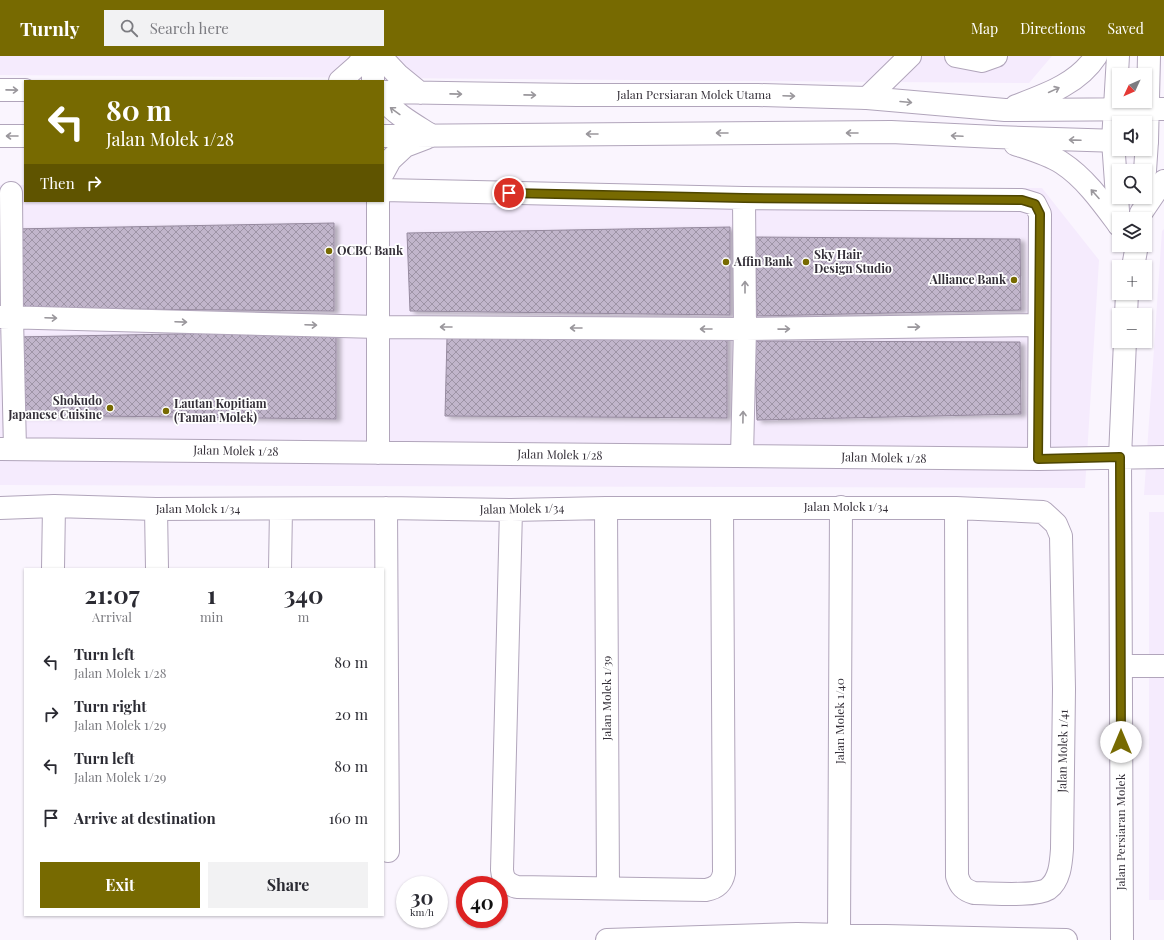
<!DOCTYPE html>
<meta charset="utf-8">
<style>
body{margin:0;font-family:"Playfair Display",serif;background:#f2f2f3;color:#2b2b33;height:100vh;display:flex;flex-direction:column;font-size:15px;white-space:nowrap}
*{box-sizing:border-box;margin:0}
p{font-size:13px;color:#7c7c81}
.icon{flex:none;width:22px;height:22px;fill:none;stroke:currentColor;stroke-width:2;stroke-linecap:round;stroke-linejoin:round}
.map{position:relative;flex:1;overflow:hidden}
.panel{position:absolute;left:24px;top:512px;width:360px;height:348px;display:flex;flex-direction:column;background:#fff;border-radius:0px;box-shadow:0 1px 3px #0004}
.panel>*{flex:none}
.hud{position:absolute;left:24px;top:24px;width:360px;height:122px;border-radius:0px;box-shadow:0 1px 3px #0004;background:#776a01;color:#fff;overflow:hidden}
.needle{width:26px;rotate:226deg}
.fabs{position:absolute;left:1112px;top:12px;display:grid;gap:8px}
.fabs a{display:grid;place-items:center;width:40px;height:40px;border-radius:0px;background:#fff;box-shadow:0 1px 3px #0004;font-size:20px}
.speed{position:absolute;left:396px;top:820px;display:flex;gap:8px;font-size:20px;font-weight:700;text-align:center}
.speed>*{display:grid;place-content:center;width:52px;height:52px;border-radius:50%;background:#fff;box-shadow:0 1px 3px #0004;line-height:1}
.speed small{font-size:10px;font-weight:400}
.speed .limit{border:6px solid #d22;background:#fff;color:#111}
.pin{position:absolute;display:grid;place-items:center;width:34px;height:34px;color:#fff;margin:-17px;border:2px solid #fff;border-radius:50%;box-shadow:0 1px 4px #0007}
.me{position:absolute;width:44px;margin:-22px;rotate:0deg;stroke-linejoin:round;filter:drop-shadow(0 0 3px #0008)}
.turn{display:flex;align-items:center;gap:14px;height:84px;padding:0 16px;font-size:18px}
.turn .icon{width:52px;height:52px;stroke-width:2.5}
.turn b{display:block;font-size:28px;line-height:34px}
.then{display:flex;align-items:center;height:38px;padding:0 16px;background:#0003;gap:8px;font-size:15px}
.eta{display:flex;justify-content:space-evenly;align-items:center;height:68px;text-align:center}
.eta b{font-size:24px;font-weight:700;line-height:28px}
.cta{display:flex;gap:8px;margin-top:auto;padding:8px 16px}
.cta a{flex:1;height:46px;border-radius:0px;background:#776a01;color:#fff;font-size:16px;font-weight:700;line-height:46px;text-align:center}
.cta a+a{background:#f2f2f3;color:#2b2b33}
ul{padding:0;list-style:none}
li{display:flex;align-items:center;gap:12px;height:52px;padding:0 16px}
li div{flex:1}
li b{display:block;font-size:15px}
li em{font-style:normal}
header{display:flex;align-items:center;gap:24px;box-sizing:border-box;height:56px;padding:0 20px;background:#776a01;color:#fff}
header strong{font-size:19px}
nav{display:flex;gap:22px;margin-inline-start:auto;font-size:14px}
.search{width:280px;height:36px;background:#f2f2f3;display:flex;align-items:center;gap:10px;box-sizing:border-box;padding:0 14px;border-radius:0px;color:#7c7c81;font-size:15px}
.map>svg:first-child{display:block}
</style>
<header>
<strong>Turnly</strong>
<div class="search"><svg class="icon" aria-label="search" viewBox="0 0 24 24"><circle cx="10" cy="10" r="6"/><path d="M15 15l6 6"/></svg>Search here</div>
<nav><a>Map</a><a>Directions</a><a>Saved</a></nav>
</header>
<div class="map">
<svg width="1164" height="884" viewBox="0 0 1164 884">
<defs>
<pattern id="building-cross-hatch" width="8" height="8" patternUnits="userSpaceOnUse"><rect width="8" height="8" fill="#c1b5cb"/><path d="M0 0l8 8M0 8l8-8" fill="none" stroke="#9e94a6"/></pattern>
<filter id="shadow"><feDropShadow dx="4.5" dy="2.5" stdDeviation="2" flood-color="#0004"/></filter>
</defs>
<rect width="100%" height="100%" fill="#faf5fe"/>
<!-- built -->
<path fill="#f5ebfd" d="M0,0H1052L1029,27L0,19Z
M0,129H25V145H383V130L1042,132L1099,204L1085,432L0,429Z
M1164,173V439H1144L1162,175Z
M1149,456H1164V844H1149Z"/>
<!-- building -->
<path fill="url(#building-cross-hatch)" stroke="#968a9f" filter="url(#shadow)" d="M334,167V255L14,252L12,173Z
M730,171V259L410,255L407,177Z
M755,181L1020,183L1021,254L757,260Z
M727,274V362L445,360L447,281Z
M336,275V363L16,359L14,281Z
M754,285L1020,286L1021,358L757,364Z"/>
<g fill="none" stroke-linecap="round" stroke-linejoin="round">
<defs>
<path id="minor" d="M373,0V25
M956,0L982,5L996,0
M867,42L910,0
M1113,85L1119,169
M1145,115L1147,85
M383,134L744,142L1022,144L1035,148L1040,158L1039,403
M11,137L12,261L15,393
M378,145V397
M1133,211L1137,189
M1126,259L1127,237
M0,261L378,271L745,273L1039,269
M0,393L1039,403L1164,401
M742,400L745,273L744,142
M0,452L54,450L156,453L386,452L511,454L606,452H956L1043,456L1056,468L1061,480L1064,633L1062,793C1061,807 1060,824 1048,833C1035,841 991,837 974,837C964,834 960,830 957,820L956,452
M386,452L388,795
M606,452L608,832
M156,453L157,513
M511,454L502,814C503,824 507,828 517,831L706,834C717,832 722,827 724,817L722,452
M53,513L54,450
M280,513L281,453
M1121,610H1164
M839,879L841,451
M607,884L797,878L1066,884
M1122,884L1120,401L1125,285"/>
<path id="major" d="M380,0L398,19L420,37
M340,25L357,10L365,0
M0,34H25
M383,36L577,39H758L867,42L1005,54L1164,53
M383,43C396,59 415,69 432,80
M1016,50C1045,39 1078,28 1096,0
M0,80H25
M383,80L891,76L996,81L1119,85
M1113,85L1118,0
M1147,85L1149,0
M1015,88C1030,93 1048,98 1062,107C1085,122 1102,146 1119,169
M383,117L390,104L405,90L426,82
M1141,157L1158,132L1164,125"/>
</defs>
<!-- minor casing -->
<use href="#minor" stroke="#b1a5bb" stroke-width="24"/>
<!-- major casing -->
<use href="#major" stroke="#b1a5bb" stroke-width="24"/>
<!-- minor -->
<use href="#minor" stroke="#fff" stroke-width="22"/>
<!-- major -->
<use href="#major" stroke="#fff" stroke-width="22"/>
</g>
<!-- one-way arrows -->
<defs><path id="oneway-shaft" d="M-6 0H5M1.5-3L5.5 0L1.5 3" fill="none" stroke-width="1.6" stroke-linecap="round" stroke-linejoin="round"/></defs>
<g stroke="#9a979c">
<use href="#oneway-shaft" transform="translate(12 34) rotate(1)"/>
<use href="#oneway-shaft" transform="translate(1054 34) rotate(-25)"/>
<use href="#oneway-shaft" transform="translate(456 38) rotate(1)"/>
<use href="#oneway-shaft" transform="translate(530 39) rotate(1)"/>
<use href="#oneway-shaft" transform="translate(789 40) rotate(2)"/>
<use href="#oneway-shaft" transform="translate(906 46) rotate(5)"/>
<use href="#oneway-shaft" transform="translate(395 55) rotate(-144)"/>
<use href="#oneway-shaft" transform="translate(722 77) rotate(180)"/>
<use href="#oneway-shaft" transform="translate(852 77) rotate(180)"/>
<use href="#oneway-shaft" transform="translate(592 78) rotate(180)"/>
<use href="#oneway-shaft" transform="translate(12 80) rotate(-180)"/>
<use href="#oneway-shaft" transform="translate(957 80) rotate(-177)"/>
<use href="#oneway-shaft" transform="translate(1075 84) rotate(-178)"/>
<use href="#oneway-shaft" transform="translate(1095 138) rotate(-132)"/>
<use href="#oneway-shaft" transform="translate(745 231) rotate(-90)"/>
<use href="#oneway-shaft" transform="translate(51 262) rotate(2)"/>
<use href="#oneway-shaft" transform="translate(181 266) rotate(2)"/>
<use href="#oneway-shaft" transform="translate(311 269) rotate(2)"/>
<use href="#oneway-shaft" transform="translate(446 271) rotate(-180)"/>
<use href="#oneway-shaft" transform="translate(914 271) rotate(-1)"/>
<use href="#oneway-shaft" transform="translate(576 272) rotate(-180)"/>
<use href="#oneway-shaft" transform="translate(706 273) rotate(-180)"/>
<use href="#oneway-shaft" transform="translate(784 273) rotate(-1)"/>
<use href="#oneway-shaft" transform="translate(743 361) rotate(-89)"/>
</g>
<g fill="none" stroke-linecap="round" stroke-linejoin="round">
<defs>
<path id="route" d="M509,137L744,142L1022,144L1035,148L1040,158L1038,403L1120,401L1121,686"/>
</defs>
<!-- route casing -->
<use href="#route" stroke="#4d4501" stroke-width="10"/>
<!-- route -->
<use href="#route" stroke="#776a01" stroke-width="7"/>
</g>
<!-- markers -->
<g fill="#776a01" stroke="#fff" stroke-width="1.5">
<circle cx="329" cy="195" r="4"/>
<circle cx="726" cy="206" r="4"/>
<circle cx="806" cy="206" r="4"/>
<circle cx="1014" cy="224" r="4"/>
<circle cx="110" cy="352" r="4"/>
<circle cx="166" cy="355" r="4"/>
</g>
<g text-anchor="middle" stroke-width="3.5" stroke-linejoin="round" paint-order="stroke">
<!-- street labels -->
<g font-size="12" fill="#342f38" stroke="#fff">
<text x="694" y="43">Jalan Persiaran Molek Utama</text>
<text transform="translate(236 395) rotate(1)" y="4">Jalan Molek 1/28</text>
<text transform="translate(560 399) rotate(1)" y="4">Jalan Molek 1/28</text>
<text transform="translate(884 402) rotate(1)" y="4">Jalan Molek 1/28</text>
<text x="846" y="455">Jalan Molek 1/34</text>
<text x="198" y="457">Jalan Molek 1/34</text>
<text transform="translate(522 453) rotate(-1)" y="4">Jalan Molek 1/34</text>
<text transform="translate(607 642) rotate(-90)" y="4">Jalan Molek 1/39</text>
<text transform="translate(840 665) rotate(-90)" y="4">Jalan Molek 1/40</text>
<text transform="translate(1063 695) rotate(-89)" y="4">Jalan Molek 1/41</text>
<text transform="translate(1121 776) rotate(-90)" y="4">Jalan Persiaran Molek</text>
</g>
<!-- poi labels -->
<g font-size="12" font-weight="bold" fill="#342f38" stroke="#fff" text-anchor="start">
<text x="337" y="199">OCBC Bank</text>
<text x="814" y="203">Sky Hair<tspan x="814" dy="14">Design Studio</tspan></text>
<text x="734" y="210">Affin Bank</text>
<text x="1006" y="228" text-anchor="end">Alliance Bank</text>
<text x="102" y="349" text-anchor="end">Shokudo<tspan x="102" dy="14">Japanese Cuisine</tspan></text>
<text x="174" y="352">Lautan Kopitiam<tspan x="174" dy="14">(Taman Molek)</tspan></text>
</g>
</g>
</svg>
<div class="fabs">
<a><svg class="needle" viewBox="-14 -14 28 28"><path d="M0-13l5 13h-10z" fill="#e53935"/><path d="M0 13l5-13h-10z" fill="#7c7c81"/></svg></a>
<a><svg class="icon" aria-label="sound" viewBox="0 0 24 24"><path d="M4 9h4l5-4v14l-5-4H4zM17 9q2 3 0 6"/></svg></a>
<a><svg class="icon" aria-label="search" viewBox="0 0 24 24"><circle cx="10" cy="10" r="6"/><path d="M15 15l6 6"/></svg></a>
<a><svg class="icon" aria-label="layers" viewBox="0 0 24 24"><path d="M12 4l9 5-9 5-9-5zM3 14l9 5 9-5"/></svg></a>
<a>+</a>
<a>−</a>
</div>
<div class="speed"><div>30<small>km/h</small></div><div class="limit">40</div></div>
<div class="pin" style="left:509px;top:137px;background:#d93025"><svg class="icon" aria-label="arrive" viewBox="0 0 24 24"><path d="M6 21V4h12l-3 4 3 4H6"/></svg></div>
<svg class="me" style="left:1121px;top:686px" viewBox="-20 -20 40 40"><circle r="19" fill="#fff"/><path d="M0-13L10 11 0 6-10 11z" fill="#776a01"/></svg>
<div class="hud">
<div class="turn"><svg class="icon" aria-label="left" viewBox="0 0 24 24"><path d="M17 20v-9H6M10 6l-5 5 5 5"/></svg><div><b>80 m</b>Jalan Molek 1/28</div></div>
<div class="then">Then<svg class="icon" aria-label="right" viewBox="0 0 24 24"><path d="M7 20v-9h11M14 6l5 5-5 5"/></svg></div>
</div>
<section class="panel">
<div class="eta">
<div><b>21:07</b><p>Arrival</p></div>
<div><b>1</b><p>min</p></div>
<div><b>340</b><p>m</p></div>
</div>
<ul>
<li><svg class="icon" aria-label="left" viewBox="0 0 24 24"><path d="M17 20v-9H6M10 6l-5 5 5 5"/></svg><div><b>Turn left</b><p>Jalan Molek 1/28</p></div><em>80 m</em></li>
<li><svg class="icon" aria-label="right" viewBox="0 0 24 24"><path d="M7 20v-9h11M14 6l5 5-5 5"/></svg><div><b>Turn right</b><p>Jalan Molek 1/29</p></div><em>20 m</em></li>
<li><svg class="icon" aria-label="left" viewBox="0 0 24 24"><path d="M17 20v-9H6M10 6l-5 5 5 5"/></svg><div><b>Turn left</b><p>Jalan Molek 1/29</p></div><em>80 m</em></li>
<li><svg class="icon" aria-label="arrive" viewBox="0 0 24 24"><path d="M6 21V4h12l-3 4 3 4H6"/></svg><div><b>Arrive at destination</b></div><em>160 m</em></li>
</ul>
<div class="cta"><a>Exit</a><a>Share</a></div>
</section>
</div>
